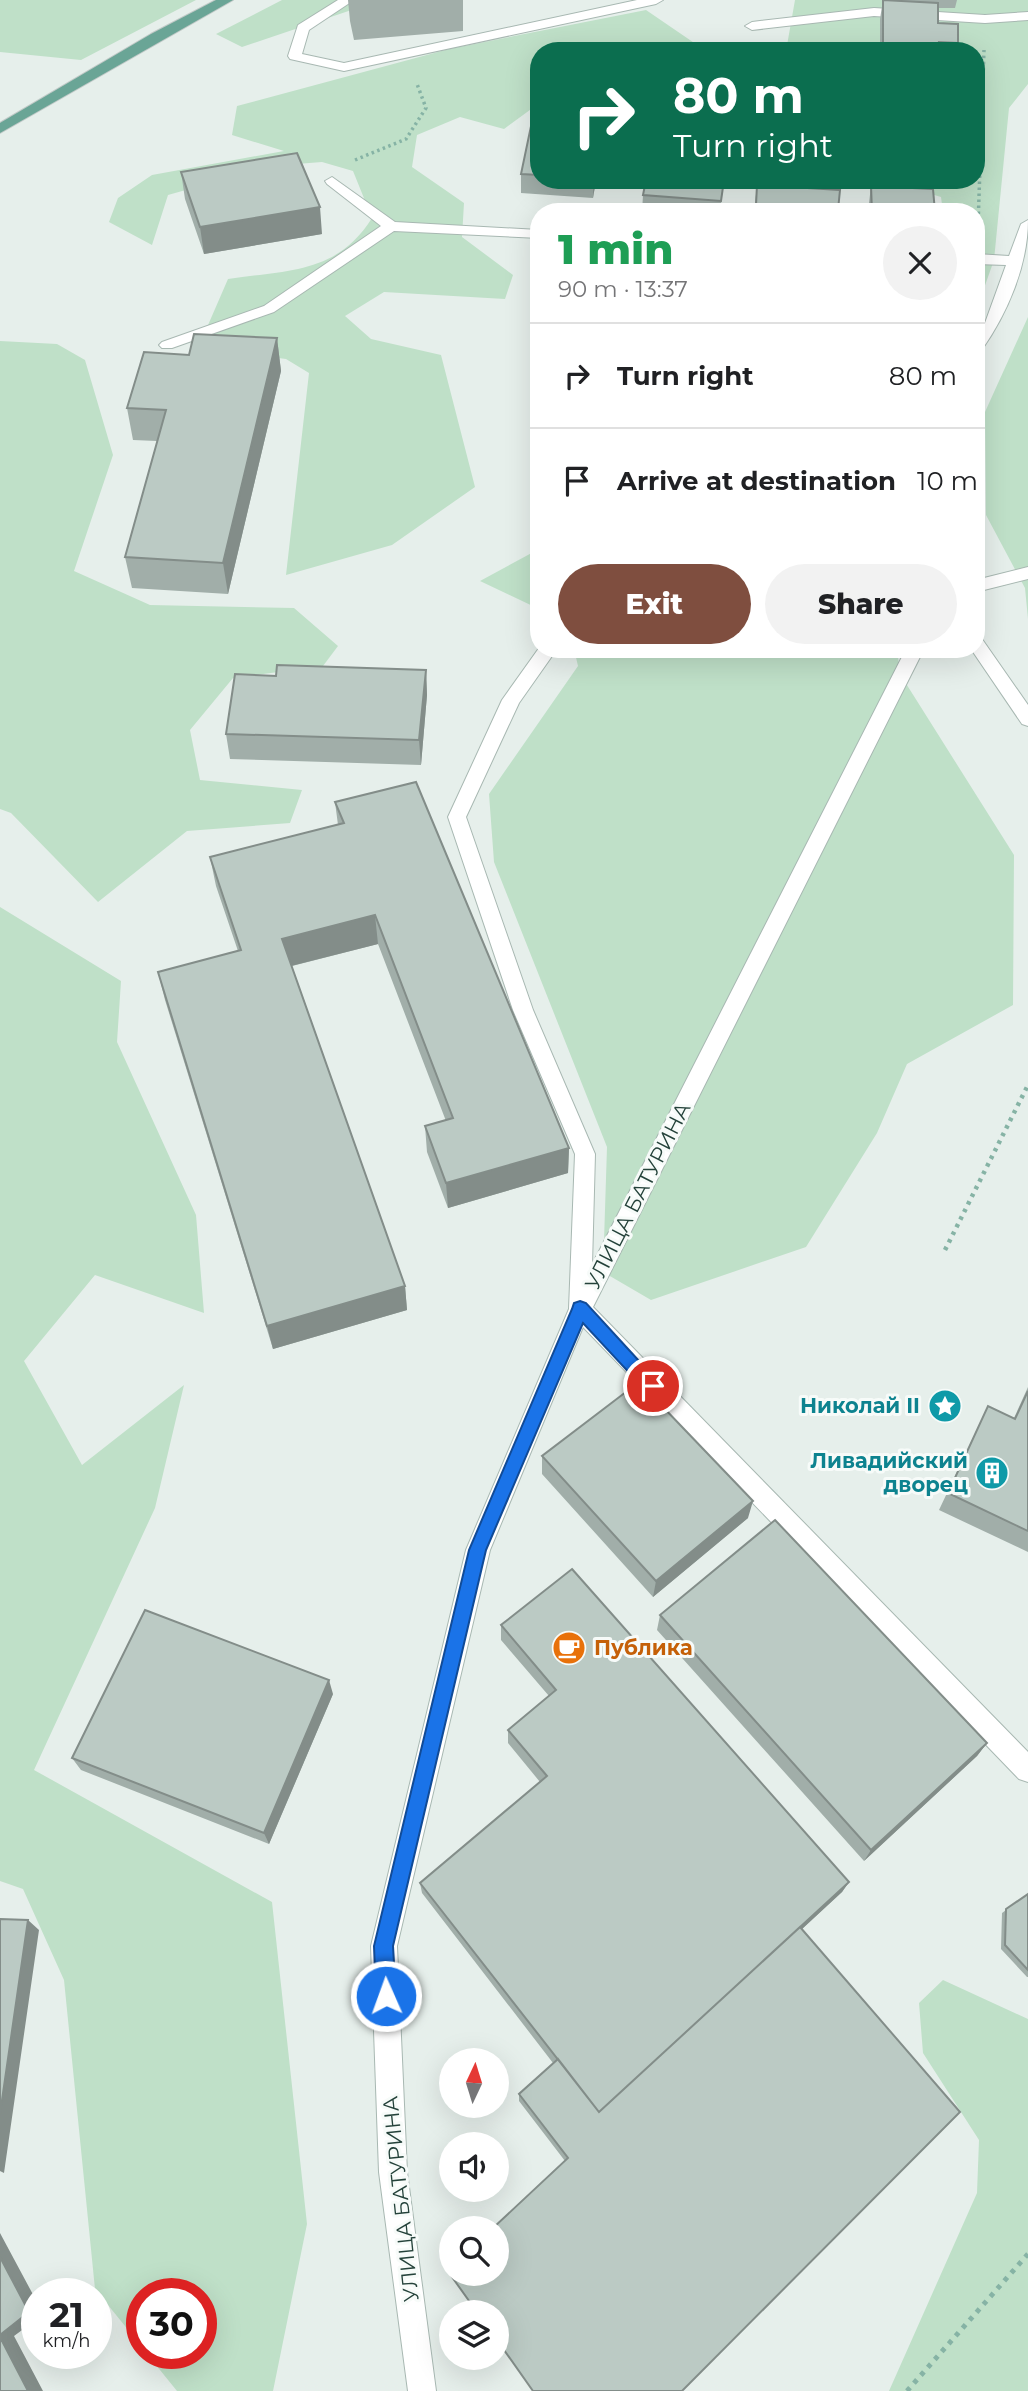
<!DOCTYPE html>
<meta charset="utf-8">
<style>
body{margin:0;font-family:Montserrat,sans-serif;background:#f2f2f2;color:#202124;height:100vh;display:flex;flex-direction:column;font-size:26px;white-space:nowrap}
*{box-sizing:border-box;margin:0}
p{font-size:23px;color:#757577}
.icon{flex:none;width:38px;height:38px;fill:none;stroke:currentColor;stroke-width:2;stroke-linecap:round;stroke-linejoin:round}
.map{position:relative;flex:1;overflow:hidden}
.details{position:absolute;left:530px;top:203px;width:455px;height:455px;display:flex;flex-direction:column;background:#fff;border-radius:28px;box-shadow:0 7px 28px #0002}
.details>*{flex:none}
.top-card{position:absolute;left:530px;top:42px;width:455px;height:147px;border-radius:28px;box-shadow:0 7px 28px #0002;background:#0b6e4f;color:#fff;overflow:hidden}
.needle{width:46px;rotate:4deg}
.buttons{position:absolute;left:439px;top:2048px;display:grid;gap:14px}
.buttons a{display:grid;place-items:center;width:70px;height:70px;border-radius:50%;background:#fff;box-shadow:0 7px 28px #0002;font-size:35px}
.speed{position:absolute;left:21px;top:2278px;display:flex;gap:14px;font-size:35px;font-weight:700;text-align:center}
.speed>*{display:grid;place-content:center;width:91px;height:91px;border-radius:50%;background:#fff;box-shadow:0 7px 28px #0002;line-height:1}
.speed small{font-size:18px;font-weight:400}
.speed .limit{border:10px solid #d22;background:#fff;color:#111}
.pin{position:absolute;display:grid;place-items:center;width:60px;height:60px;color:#fff;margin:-30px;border:4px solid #fff;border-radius:50%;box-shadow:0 2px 7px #0007}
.me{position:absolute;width:77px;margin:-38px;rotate:358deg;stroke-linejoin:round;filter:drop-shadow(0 0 5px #0008)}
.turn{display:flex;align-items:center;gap:24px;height:147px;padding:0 28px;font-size:32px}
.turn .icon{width:91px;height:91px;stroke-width:2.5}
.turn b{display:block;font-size:49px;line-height:60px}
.round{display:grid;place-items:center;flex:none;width:74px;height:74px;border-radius:37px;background:#f2f2f2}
.overview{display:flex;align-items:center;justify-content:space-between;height:119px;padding:0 28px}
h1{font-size:42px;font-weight:800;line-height:52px;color:#1e9e55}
.action{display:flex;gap:14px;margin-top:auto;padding:14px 28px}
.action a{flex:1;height:80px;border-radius:42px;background:#7f4e3f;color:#fff;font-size:28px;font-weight:800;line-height:80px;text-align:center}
.action a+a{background:#f2f2f2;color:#202124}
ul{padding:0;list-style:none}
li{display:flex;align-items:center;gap:21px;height:105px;padding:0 28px;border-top:2px solid #e0e0e0}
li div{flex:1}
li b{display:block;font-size:26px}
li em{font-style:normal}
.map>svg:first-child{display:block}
</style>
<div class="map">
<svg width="1028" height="2391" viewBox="0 0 1028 2391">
<rect width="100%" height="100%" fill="#e6efeb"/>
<!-- green -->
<path fill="#bfe0c8" d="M0,0H196L81,60L0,52Z
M282,0H381L242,47L216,34Z
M795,0H1028V84L1009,108L994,260L977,308L976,212H943L941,197L901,185H850L844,180H976V51H786Z
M646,10L706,51H539V107H534L504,129L460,117L417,135L412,167L464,203L462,237L513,275L505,299L384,292L345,316L371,339L441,355L475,487L392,545L286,575L309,373L286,359L211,349L205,332L228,279C287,270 337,274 372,218L353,171L322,162L271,166L168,195L152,245L109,222L118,198L152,175L284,151L232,135L237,106L449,49Z
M1028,317V619L1025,588L986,515L985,412Z
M0,341L57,344L85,360L113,455L74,571L150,605L294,608L338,646L323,666L233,678L190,730L200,780L302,790L290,823L187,831L98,902L11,813L0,809Z
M539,549V609L480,581Z
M574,649H897L900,674L1014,855L1013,1005L907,1064L877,1133L806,1247L651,1300L603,1272L607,1147L494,862L489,794L578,666Z
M0,907L121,981L117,1042L196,1215L204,1313L95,1275L24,1361L82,1465L184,1385L155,1508L34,1770L272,1902L307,2224L273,2391H177L147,2354H201V2294H142V2347L95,2289L64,1980L23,1889L0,1881Z
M943,1980L1028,2019V2391H889L977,2193L979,2140L923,2053L919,2003Z"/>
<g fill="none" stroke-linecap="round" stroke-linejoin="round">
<defs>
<path id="minor" d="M338,0H354L309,30L302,54L344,63L637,0H663L656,4L344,71L290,59L288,56L298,25Z
M874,8L985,15L1028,12V20L985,23L874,16L752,30L745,26L752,22Z
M332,177L395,222L539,230V238L394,231L274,312L172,348H162L159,345L162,342L264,306L381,226L327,184L325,181Z
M1028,220C1028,266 1007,314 981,351L976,353V336L985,323L1006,265L976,264V254L1009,256L1021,224Z
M1028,567V579L976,592V580Z
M976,637L982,639L1028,705V726L1022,724L971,649H976Z
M539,648L557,649L519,703L466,817L533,1010L595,1154L592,1265L906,649H924L593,1307L1028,1752V1782L1019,1779L583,1327L490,1550L397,1946L407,2172L436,2391H408L379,2172L371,1946L466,1550L569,1309L575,1154L513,1010L448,817L502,700Z"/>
<path id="major" d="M216,0H233L0,133V123L151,34Z"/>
</defs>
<!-- minor casing -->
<use href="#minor" stroke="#a8b8b2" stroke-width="2"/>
<!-- major casing -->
<use href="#major" stroke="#c2cac8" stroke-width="2"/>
<!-- path-far2 -->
<path stroke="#86b3a5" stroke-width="3.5" stroke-dasharray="2.5 3.5" stroke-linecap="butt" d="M355,160L406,139L426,108L417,84
M978,226L984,50"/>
<!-- path-far1 -->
<path stroke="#86b3a5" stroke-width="4.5" stroke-dasharray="3.5 5" stroke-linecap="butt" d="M945,1250L1028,1085"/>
<!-- path -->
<path stroke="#86b3a5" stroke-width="5" stroke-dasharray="4.5 6" stroke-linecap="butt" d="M907,2391L1028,2254"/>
<!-- minor -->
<use href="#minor" fill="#fff" fill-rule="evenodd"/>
<!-- major -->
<use href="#major" fill="#6aa596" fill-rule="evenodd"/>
</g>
<!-- wall -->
<path fill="#a1aea9" d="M348,0H463V31L354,40L350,21Z
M883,0H957L955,8H938V23L958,43L957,51H880V19Z
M539,107V180H596L593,198L521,193V174Z
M181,172L322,234L204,254L185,199Z
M724,180L720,212H642L643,195Z
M757,185L840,190L838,212H754Z
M871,186L935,212H868Z
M277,338L281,371L228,594L132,588L125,557L157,441L133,440L127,408L189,355Z
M539,413V494H531L532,456Z
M426,670L427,695L421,765L230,759L226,734L276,676Z
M335,802L569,1148L568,1173L448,1208L427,1152L425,1126L446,1121L378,944L292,966L405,1286L407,1310L273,1349L165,1000L158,972L238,951L216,886L210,857L338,825Z
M1028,1387V1552L939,1510L988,1406L1014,1418Z
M542,1456L748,1518L653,1597L542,1474Z
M660,1615L987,1743L977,1756L864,1861L657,1630Z
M501,1625L849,1882L842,1892L802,1929L565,2161L519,2101V2094L553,2063L422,1893L420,1883L540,1782L508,1743V1730L549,1696L501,1640Z
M333,1694L269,1844L81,1770L72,1758Z
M1028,1894V1977H1027L1001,1949L1002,1913Z"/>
<!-- shaded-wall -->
<path fill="#838d89" d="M594,180H596L593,198Z
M320,207L322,234L204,254L200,227Z
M277,338L281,371L228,594L223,563Z
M426,670L427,695L421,765L419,740Z
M375,915L378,944L287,967L282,939Z
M569,1148L568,1173L448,1208L446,1183Z
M405,1286L407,1310L273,1349L267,1326Z
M753,1501L748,1518L653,1597L656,1581Z
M329,1680L333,1694L269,1844L264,1833Z
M987,1743L977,1756L864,1861L871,1850Z
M849,1882L842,1892L597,2119L599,2114Z
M28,1920L39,1930L4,2173L0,2171V2114Z
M0,2233L37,2302V2319L14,2336L43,2391H28L0,2337Z"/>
<!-- building -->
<path fill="#bbcac4" stroke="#838d89" stroke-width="2" d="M883,0L938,3V23L958,24V43L939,42L940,51H883Z
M535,107H539V175L521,174Z
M297,153L320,207L200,227L181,172Z
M646,180H724L721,201L643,195Z
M757,185L840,190L838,210L756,205Z
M871,186L933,189L935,212H872Z
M194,334L277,338L223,563L125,557L166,410L127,408L144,352L189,355Z
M539,413V456H532Z
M277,665L426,670L419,740L226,734L235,674L276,676Z
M416,782L569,1148L446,1183L425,1126L453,1118L375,915L282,939L405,1286L267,1326L158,972L241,950L210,857L344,823L335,802Z
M639,1382L753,1501L656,1581L542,1456Z
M1028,1391V1531L948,1493L988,1406L1015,1419Z
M775,1520L987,1743L871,1850L660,1615Z
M572,1569L849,1882L599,2112L420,1883L547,1776L508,1730L556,1690L501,1625Z
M145,1610L329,1680L264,1833L72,1758Z
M1028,1894V1970L1005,1945L1006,1909Z
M0,1919L28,1920L0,2114Z
M800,1927L960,2112L682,2391H533L497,2340V2312H477L447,2270L452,2266V2273H497V2228H493L568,2158L519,2094L558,2059L599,2112Z
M0,2257L29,2312L0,2335Z
M0,2337L28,2391H0Z"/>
<!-- route -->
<path fill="#1a73e8" stroke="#114b97" stroke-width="2" d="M580,1301L586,1303L662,1386L659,1392L653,1394L647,1392L583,1323L486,1550L393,1946L396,1996L393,2003L386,2006L379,2003L376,1996L374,1946L469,1550L572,1309L574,1303Z"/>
<!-- icons -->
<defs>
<symbol id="sight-disc" viewBox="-11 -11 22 22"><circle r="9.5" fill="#0f9aa8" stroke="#f7fbf9"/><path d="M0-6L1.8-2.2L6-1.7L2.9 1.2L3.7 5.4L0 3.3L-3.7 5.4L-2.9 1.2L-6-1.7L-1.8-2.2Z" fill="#fff"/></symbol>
<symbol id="building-disc" viewBox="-11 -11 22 22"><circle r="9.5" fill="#0f9aa8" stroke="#f7fbf9"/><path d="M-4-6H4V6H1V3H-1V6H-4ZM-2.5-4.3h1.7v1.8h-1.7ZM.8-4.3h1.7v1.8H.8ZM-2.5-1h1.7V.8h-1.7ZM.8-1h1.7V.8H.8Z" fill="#fff"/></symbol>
<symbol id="cafe-disc" viewBox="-11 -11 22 22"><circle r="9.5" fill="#e8710a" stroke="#f7fbf9"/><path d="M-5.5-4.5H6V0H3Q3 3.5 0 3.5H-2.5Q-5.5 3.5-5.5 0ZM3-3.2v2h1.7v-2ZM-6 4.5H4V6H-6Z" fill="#fff"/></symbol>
</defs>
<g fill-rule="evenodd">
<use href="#sight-disc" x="926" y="1387" width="38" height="38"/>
<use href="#building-disc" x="973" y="1454" width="38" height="38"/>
<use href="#cafe-disc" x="550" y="1629" width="38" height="38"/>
</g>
<g text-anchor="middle" stroke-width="6" stroke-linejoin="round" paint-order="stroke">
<!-- street labels -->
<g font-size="21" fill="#24423a" stroke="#f7fbf9">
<text transform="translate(638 1196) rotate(-63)" y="7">УЛИЦА БАТУРИНА</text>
<text transform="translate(401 2199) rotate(-96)" y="7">УЛИЦА БАТУРИНА</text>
</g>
<!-- culture labels -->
<g font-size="21" font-weight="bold" fill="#0d838f" stroke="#f7fbf9" text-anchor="end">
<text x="920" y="1413">Николай II</text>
<text x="968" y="1468">Ливадийский<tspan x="968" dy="24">дворец</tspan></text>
</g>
<!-- food labels -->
<g font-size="21" font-weight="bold" fill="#c56008" stroke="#f7fbf9" text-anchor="start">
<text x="594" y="1655">Публика</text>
</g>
</g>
</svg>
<div class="buttons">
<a><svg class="needle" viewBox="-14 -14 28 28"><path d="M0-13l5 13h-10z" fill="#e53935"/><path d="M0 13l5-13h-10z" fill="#757577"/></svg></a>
<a><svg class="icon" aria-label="sound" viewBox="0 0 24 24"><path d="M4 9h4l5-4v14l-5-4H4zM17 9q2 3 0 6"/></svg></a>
<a><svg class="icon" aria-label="search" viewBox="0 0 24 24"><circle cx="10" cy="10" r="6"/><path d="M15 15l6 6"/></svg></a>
<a><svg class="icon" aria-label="layers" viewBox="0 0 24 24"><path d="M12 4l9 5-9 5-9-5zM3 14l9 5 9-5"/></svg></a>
</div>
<div class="speed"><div>21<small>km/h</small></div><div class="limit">30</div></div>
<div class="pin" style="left:653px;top:1386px;background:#d93025"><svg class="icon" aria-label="arrive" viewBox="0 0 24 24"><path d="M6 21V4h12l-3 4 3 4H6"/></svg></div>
<svg class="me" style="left:386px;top:1996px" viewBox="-20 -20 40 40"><circle r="17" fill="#1a73e8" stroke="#fff" stroke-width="3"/><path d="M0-11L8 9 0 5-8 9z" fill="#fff"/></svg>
<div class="top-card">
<div class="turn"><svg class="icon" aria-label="right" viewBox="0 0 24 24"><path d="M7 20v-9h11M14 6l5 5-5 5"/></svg><div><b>80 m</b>Turn right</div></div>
</div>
<section class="details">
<div class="overview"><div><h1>1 min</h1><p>90 m · 13:37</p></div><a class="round"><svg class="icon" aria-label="close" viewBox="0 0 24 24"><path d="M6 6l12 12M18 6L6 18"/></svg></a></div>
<ul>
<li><svg class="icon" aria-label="right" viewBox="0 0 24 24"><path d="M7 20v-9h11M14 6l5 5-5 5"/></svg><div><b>Turn right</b></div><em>80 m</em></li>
<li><svg class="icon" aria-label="arrive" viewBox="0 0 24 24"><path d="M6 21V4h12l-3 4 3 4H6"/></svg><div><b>Arrive at destination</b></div><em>10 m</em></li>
</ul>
<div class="action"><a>Exit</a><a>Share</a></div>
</section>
</div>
